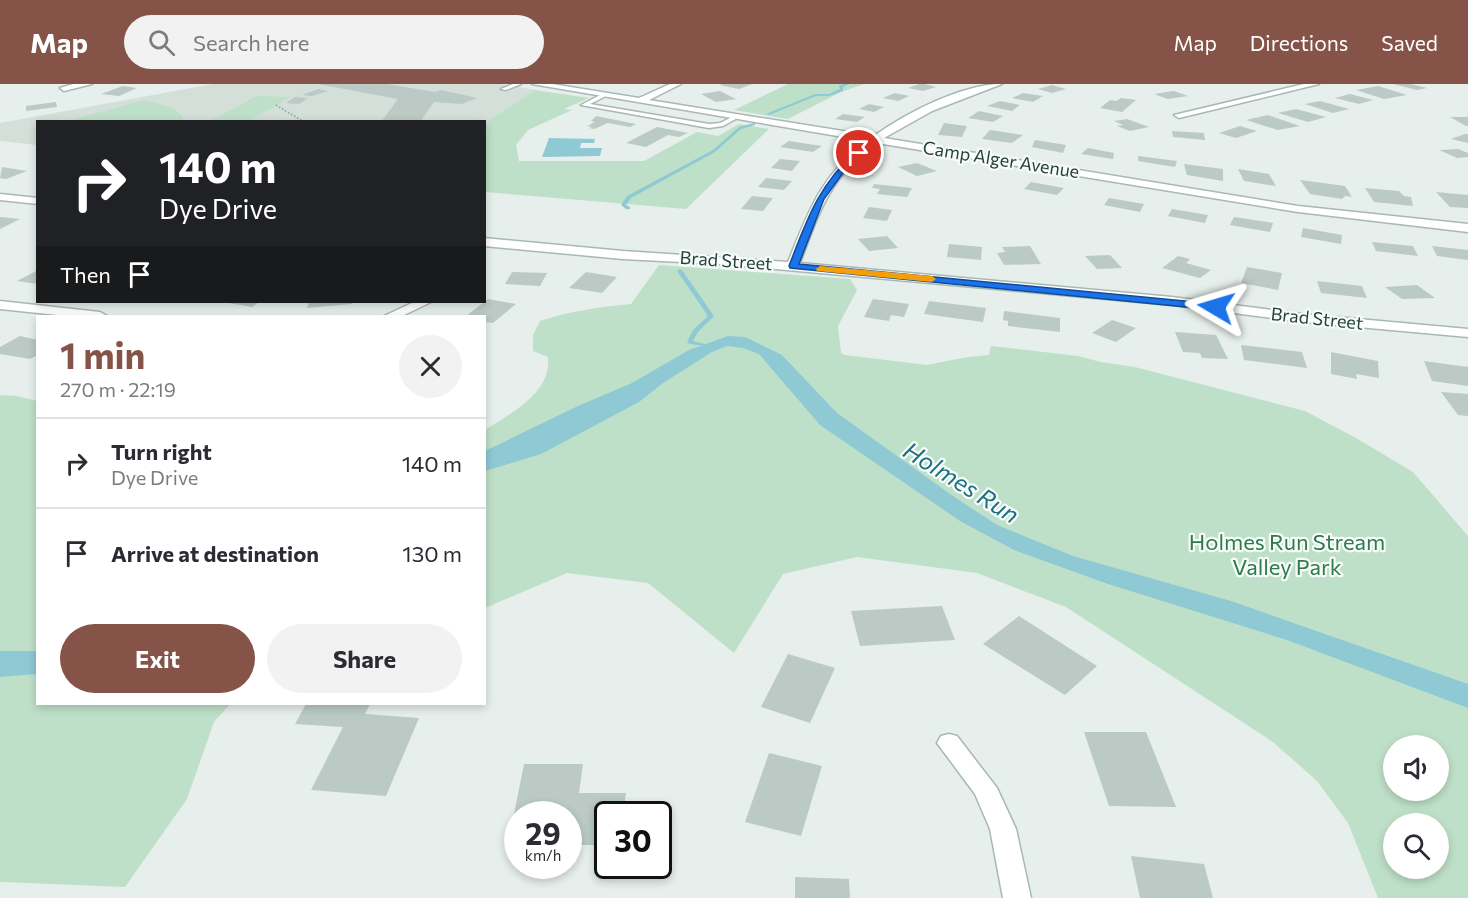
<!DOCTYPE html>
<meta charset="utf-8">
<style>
body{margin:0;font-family:Commissioner,sans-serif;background:#f2f2f3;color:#2b2b33;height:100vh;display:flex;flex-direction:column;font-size:22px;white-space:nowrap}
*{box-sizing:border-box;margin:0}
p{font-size:20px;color:#7c7c81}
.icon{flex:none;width:33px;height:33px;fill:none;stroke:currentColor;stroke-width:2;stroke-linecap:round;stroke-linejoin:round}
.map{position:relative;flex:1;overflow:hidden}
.side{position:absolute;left:36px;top:231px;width:450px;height:390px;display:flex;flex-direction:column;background:#fff;border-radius:0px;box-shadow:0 3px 9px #0003}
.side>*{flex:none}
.guide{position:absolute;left:36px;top:36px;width:450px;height:183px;border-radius:0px;box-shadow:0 3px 9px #0003;background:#202124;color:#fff;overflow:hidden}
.tools{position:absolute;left:1383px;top:651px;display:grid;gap:12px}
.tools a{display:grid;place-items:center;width:66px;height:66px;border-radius:50%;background:#fff;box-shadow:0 3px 9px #0003;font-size:30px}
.speed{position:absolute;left:504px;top:717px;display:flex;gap:12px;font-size:30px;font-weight:700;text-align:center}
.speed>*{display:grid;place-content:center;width:78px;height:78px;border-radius:50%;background:#fff;box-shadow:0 3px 9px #0003;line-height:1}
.speed small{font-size:15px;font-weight:400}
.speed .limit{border:3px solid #111;border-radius:9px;background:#fff;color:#111}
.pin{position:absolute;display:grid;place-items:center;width:51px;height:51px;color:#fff;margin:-26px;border:3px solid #fff;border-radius:50%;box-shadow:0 2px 6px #0007}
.me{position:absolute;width:66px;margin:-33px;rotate:277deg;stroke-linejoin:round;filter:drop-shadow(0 0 4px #0008)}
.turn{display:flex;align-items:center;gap:21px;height:126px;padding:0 24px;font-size:27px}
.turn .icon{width:78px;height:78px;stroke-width:2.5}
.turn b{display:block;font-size:42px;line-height:51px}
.then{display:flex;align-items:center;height:57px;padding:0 24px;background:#0003;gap:12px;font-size:22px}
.round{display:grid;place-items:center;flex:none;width:63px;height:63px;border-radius:32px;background:#f2f2f3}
.headline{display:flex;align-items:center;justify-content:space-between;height:102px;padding:0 24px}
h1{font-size:36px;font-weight:700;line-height:45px;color:#855347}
.primary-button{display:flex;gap:12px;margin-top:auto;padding:12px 24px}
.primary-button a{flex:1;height:69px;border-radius:36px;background:#855347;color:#fff;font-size:24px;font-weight:700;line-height:69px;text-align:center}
.primary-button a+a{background:#f2f2f3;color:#2b2b33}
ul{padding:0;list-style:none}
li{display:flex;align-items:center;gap:18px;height:90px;padding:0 24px;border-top:2px solid #e1e1e2}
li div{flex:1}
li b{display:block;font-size:22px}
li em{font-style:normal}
header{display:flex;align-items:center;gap:36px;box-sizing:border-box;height:84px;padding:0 30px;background:#855347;color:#fff}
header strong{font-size:28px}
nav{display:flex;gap:33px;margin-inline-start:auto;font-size:21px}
.search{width:420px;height:54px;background:#f2f2f3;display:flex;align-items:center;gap:15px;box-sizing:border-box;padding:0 21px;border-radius:33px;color:#7c7c81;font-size:22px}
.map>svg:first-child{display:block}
</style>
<header>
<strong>Map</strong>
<div class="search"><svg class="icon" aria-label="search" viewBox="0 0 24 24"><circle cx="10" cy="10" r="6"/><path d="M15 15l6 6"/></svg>Search here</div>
<nav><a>Map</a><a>Directions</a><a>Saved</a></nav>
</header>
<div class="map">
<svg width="1468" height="814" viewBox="0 0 1468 814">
<rect width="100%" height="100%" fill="#e6efeb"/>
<!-- built -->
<path fill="#d4dfda" d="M213,0H502L535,6L485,39L38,38L37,61L0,57V39Z"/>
<!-- green -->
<path fill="#bfe0c8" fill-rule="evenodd" d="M788,0H864L841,8L788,35L734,26Z
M535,6L589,14L564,25L572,26L528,46L516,61L519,77H644L697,48L718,52L739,40L769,45L686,125L485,108V39Z
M257,12L290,13L249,37H210Z
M144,16C157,20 181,23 184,37H67Z
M659,181L850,195L857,206L838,242L841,269L845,271L927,281L968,273L989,271L991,262L1078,272L1101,278L1135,283L1305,327L1356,354L1413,388L1468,452V814H1378L1348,739L1317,697L1273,658L1066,523L977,489L857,473L783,490L734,569L648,499L567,489L485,524V346C511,329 552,309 548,273L533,267V251L540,237C571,227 599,223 631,220ZM1394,662H1438V706H1394ZM1394,740H1438V784H1394Z
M0,311L17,312L37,317L38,620H230L214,638L187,715L125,803L0,798Z"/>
<!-- water -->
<path fill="#8ec9d4" d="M549,54L595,55L594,59H581L580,64H602L600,72L542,73Z
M728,252L745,253L782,271L837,329L953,412L997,441L1073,472L1231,517L1468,600V624L1287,556L1108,500L1014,466L960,437L820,341L759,270L743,264L727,262L712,268L663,299L639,318L541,370L485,387V367L578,322L632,299L689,266Z
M0,567H37V590L0,593Z"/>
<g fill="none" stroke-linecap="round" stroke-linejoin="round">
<!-- stream -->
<path fill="#8ec9d4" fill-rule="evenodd" d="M843,0H849L843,3V7L829,12H816L769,31L766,30L815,10H829L840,5L839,2Z
M754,39H755V41L741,45L715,68L631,114L626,121L630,123V125H626L621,121L627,112L713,66L739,43Z
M680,185L682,186L714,232L698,248L693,257L705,260V262L690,260L687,258L693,246L708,232L677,187Z"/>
</g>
<!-- building -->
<path fill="#bbcac4" d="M318,0H387L435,8L441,6L477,14L462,20L434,18L420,38H381L398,15Z
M723,0H752L739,5L719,1Z
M919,0H924L936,3L923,7L908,4Z
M1393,0H1411L1427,4L1417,6Z
M1052,1L1066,5L1052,9L1038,5Z
M123,2L137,4L119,12L101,10Z
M1378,2L1407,11L1384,15L1356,6Z
M318,5L328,7L312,12L302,11Z
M720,7L736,15L716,18L701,10Z
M1174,7L1188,12L1168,15L1154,10Z
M895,9L909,12L898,17L883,14Z
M1023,9L1043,12L1033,18L1012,14Z
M1350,10L1373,16L1359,20L1335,14Z
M295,13L308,14L299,20L286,19Z
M1121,14L1136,16L1122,28L1100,24L1110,16L1116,17Z
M1000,17L1020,21L1012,27L987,22Z
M1320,17L1349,25L1333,29L1305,20Z
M56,18L57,23L26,27V22Z
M869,20L884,23L874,28L859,25Z
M1296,25L1326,33L1308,38L1278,29Z
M979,27L1003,32L993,38L968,34Z
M843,30L865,33L857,38L835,35Z
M1268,31L1300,42L1278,46L1246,36Z
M596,32L636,40L630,43L608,39L594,45L589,44L592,43L587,42L595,38L591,37Z
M1450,33H1468V42H1466Z
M1127,35L1149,43L1130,47L1117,42L1123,41L1114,37Z
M944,39L967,42L962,53L938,51Z
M1240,42L1257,47L1236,54L1219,49Z
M657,43L688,49L679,53L668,51L646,63L626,59Z
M990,46L1023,51L1012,59L982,55Z
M1172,47L1204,49L1205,56L1173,53Z
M1465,50H1468V59L1451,55Z
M1035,56L1066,61L1063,69L1032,63Z
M789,57L822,62L813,68L780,63Z
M1088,64L1114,69L1113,75L1081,70Z
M1458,65L1468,69V73L1457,74L1439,66Z
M1138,72L1177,77L1175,83L1138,77Z
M780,75L800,77L792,87L771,84Z
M917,79L937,87L917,92L898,83Z
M1184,80L1223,85V97L1187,91Z
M2,83L27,87L6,95L0,94Z
M1238,85L1269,90L1276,102L1244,97Z
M766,94L792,97L784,106L758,103Z
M1300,96L1345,102L1352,113L1345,112L1342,115L1310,110Z
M1031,98L1064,104L1057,111L1024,105Z
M874,100L912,104L907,113L877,110L880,105L872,104Z
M1365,104L1399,107L1404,112L1411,113L1413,122L1374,118Z
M1436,108L1468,111V124L1450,123Z
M752,112L773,114L763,127L741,125Z
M1109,114L1144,120L1140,128L1104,121Z
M869,123L892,126L887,137L863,134Z
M1172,125L1208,131L1205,139L1168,132Z
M0,133L20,135L0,145Z
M1234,133L1273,139L1270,148L1230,141Z
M1303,144L1342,151L1341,160L1301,153Z
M887,152L898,164L869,167L858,155Z
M1372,158L1413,162L1418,172L1376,167Z
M949,160L982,163L981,176L947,173Z
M1030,162L1041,180L1004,181L997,169L1005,168L1002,163Z
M1432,162L1468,166V176L1437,172Z
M1110,171L1122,184L1097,185L1085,172Z
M1178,172L1190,175L1186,179L1211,186L1200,194L1162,184Z
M1247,183L1282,189L1278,206L1241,199Z
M38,186V200L17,197Z
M512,188L547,189L540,202L505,200Z
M586,188L617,193L602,209L569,204Z
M1317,197L1362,202L1367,214L1321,209Z
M1417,201L1435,214L1402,215L1385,203Z
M488,215L516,220L493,239L484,238V232H466Z
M873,215L909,220L904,233L891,231L889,237L864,233Z
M929,217L986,224L983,238L924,230Z
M223,218H259L252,223Z
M309,218H353L352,220L307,224Z
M1004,227L1060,234V248L1008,242V237L1003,236Z
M1112,236L1136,244L1116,258L1092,249Z
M1175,248L1216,251L1228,275L1202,274L1200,269L1183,268Z
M20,252L38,256V271L30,275L0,270V263Z
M1241,261L1302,268L1307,284L1244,276Z
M1331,268L1378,277L1379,294L1356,290L1357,295L1331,290Z
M1424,277L1468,283V302L1432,297Z
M1441,308L1468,310V332L1458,331Z
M942,522L955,556L860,562L851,527Z
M1019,532L1097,582L1065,611L983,560Z
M788,570L835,584L810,639L761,623Z
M306,620H370L365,630L419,634L386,712L311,706L343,643L295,640Z
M1084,648H1146L1176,723L1109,722Z
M769,669L822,682L801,752L745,738Z
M524,680H583L579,709H626L623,730H608V761H568V730H518V760H508Z
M1131,772L1204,780L1213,814H1140Z
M795,793L849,795L850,814H795Z"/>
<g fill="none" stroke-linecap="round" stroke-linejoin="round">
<defs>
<path id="lane" d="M513,0H521L506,6L501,5Z
M604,9L606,12L590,20L709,40L720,39L736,31L739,33L723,42L709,44L581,21Z"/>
<path id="street" d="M73,0H92L64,7L60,4Z
M532,0H552L639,14L670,0H681L649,16L874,52C906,29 962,0 1002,0L932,27L884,54L1298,122L1468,140V148L1298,128L877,59C829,94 820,126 800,179L1172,213L1303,230L1468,245V253L1303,238L1172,221L721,180L623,175L484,162V154L623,167L788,178C808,129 821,90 867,57Z
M1304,0H1319L1179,34L1174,31Z
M0,110L38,114V120L0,116Z
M0,217L100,228L107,232H67L0,225Z
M414,218H431L402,232H384Z
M949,650L957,652L997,704L1016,745L1031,814H1003L990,745L975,710L937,659L941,652Z"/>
</defs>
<!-- lane casing -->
<use href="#lane" stroke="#a8b8b2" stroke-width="3"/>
<!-- street casing -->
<use href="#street" stroke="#a8b8b2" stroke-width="3"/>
<!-- path -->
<path stroke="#86b3a5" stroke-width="2" stroke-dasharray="1.5 2" stroke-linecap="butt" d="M276,21L304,38"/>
<!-- lane -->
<use href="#lane" fill="#fff" fill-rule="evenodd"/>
<!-- street -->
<use href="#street" fill="#fff" fill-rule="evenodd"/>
</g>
<!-- route -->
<path fill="#1a73e8" stroke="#114b97" stroke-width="1.5" d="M857,67L863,69L848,82L824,115L799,180L1216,220L1221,223L1216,226L790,184L789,182C806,138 819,99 857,67Z"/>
<!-- slow -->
<path fill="#f59e0b" d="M820,182L932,192L936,195L932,198L817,187L816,185Z"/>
<g text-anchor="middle" stroke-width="4.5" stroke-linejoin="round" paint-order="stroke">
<!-- far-street labels -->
<g font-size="18" fill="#24423a" stroke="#f7fbf9">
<text transform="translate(1001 76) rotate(9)" y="6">Camp Alger Avenue</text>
<text transform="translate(726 177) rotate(4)" y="6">Brad Street</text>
<text transform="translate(1317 235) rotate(6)" y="6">Brad Street</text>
</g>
<!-- park labels -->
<g font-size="22" fill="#2d7a4b" stroke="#f7fbf9">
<text x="1287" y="466">Holmes Run Stream<tspan x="1287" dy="25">Valley Park</tspan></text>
</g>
<!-- water labels -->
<g font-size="24" font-style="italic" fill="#1c6f80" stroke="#f7fbf9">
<text transform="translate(961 399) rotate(32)" y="8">Holmes Run</text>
</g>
</g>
</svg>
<div class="tools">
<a><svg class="icon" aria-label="sound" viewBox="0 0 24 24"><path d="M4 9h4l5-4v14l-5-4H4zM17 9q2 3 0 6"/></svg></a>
<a><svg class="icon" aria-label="search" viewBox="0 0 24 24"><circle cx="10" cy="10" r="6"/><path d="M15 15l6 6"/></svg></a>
</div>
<div class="speed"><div>29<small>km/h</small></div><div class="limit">30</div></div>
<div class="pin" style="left:859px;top:69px;background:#d93025"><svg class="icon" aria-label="arrive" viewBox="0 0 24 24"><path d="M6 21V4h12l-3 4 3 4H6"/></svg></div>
<svg class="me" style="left:1216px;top:223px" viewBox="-20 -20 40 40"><path d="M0-17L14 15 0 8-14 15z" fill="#1a73e8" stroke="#fff" stroke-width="4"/></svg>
<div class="guide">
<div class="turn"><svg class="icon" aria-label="right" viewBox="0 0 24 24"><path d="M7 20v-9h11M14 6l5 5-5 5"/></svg><div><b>140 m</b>Dye Drive</div></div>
<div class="then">Then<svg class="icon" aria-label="arrive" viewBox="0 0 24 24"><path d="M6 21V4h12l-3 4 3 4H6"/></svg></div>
</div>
<section class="side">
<div class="headline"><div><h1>1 min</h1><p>270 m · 22:19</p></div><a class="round"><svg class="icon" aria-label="close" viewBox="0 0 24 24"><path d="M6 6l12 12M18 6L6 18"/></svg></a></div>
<ul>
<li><svg class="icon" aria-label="right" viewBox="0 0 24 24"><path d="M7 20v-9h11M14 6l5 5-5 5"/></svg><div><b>Turn right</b><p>Dye Drive</p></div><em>140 m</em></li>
<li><svg class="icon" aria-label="arrive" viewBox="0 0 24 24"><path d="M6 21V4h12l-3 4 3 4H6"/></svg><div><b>Arrive at destination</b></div><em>130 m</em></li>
</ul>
<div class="primary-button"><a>Exit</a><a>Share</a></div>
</section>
</div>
